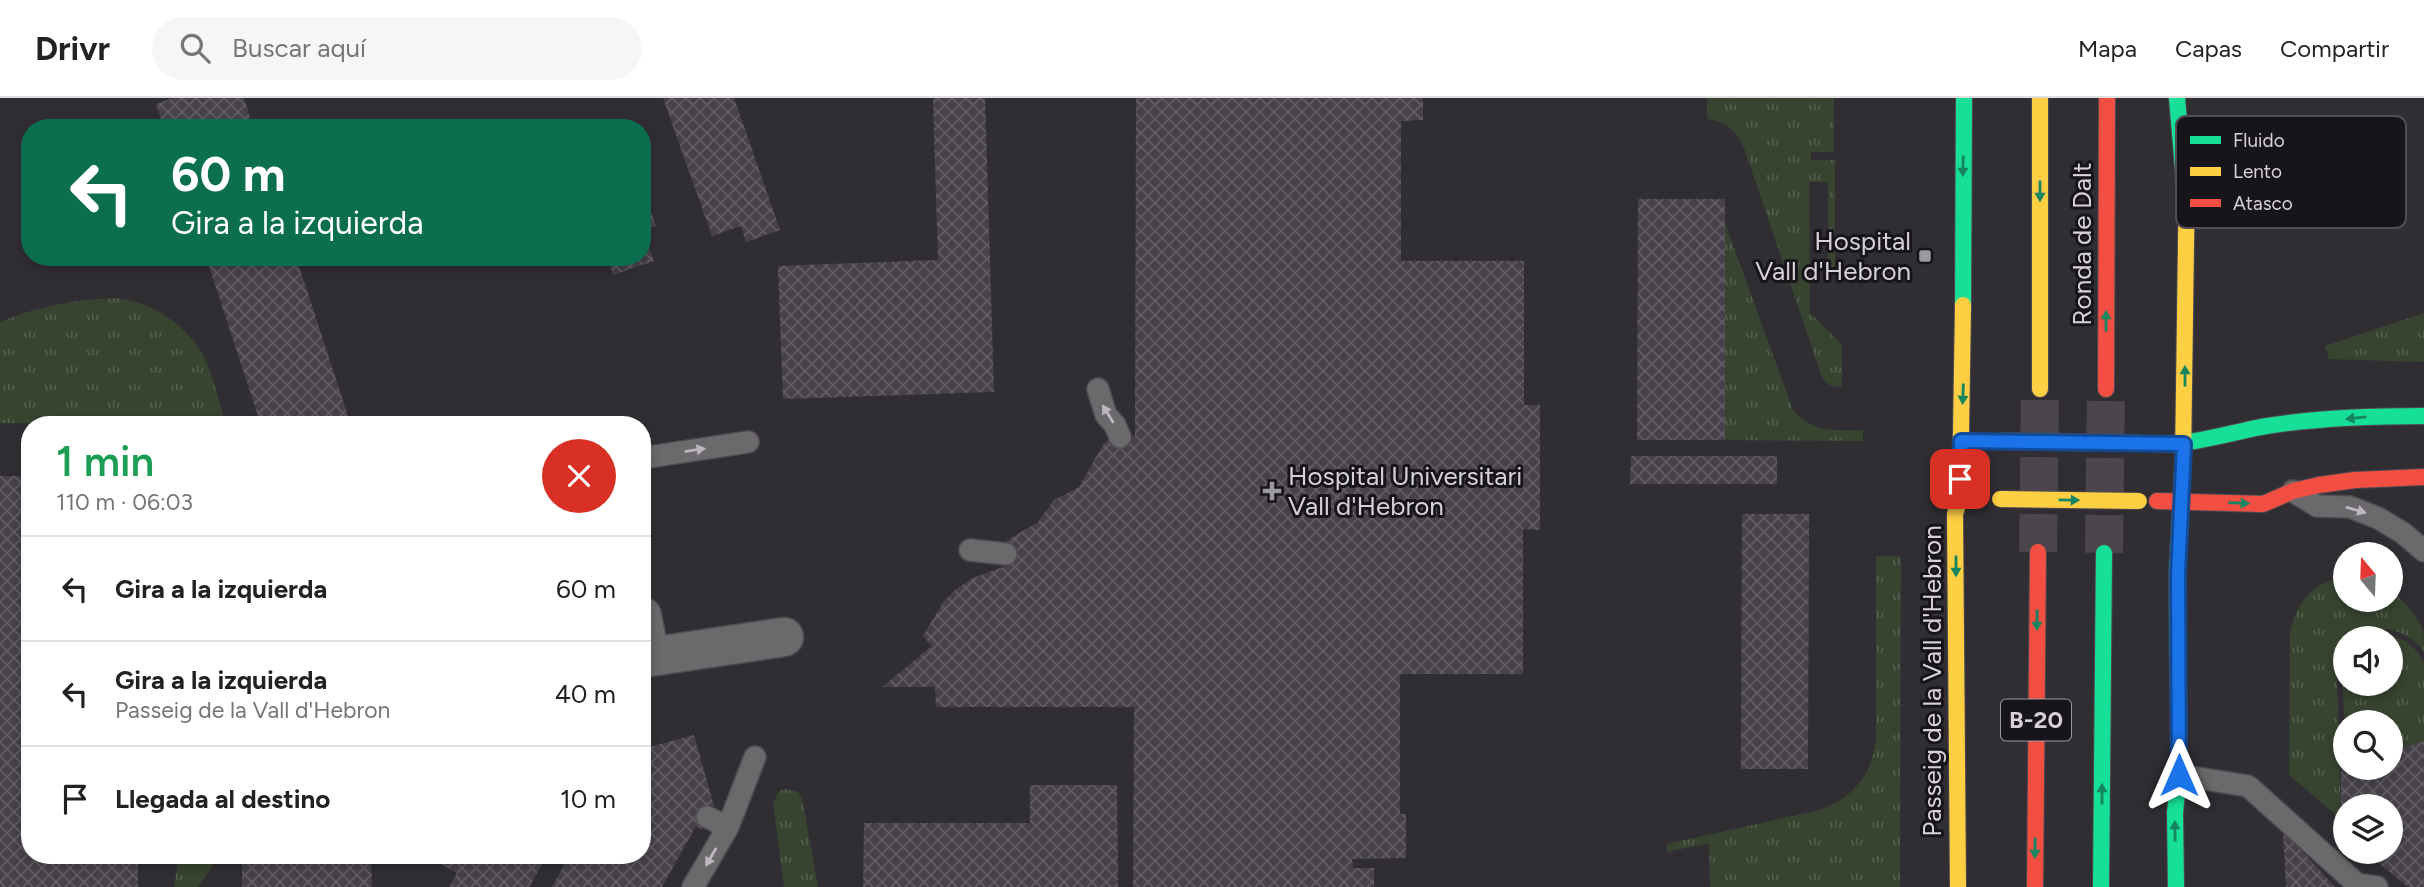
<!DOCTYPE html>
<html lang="es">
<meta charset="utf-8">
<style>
body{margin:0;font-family:Figtree,sans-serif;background:#f6f6f6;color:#222;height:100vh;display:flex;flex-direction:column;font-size:26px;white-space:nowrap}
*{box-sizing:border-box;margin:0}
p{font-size:23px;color:#767676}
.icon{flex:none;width:38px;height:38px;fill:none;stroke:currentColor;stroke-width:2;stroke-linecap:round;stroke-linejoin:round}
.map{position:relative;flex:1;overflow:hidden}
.sheet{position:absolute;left:21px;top:318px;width:630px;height:448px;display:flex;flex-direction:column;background:#fff;border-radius:28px;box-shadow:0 4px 10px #0003}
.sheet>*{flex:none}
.top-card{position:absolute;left:21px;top:21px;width:630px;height:147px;border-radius:28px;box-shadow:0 4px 10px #0003;background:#0b6e4f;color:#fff;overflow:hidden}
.needle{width:46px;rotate:341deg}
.controls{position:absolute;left:2333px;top:444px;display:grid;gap:14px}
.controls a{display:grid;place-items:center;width:70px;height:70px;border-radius:50%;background:#fff;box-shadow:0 4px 10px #0003;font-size:35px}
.pin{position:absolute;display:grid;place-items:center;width:60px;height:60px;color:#fff;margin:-30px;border-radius:14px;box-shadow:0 4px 10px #0006}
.me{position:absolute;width:77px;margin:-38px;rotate:0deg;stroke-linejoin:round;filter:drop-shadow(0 0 5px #0008)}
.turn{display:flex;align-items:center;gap:24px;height:147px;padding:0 35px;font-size:32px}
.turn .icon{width:91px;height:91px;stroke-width:2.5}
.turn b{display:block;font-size:49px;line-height:60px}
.round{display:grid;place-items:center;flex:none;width:74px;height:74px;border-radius:37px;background:#f6f6f6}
.summary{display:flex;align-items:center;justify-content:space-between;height:119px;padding:0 35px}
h1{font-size:42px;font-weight:600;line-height:52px;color:#1e9e55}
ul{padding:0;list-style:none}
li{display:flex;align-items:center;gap:21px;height:105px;padding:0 35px;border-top:2px solid #e0e0e0}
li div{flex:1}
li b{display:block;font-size:26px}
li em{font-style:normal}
header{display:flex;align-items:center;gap:42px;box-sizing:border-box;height:98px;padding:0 35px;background:#fff;border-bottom:2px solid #e0e0e0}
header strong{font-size:33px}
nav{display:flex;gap:38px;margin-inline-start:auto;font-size:24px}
.search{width:490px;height:63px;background:#f6f6f6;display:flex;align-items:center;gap:18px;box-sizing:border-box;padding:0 24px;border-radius:38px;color:#767676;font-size:26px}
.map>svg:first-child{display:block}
</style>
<header>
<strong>Drivr</strong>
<div class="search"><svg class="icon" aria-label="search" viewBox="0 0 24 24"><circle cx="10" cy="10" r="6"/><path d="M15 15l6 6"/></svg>Buscar aquí</div>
<nav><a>Mapa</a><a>Capas</a><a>Compartir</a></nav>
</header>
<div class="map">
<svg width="2424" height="789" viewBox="0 0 2424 789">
<defs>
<pattern id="grass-tufts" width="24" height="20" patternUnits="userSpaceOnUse" patternTransform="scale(1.75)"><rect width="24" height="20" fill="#374430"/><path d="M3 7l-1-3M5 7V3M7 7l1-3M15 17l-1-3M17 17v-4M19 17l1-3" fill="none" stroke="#535e4d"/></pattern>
<pattern id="building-cross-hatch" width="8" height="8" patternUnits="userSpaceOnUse" patternTransform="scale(1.75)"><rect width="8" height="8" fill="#47424a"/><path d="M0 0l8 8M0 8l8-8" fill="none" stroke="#615c64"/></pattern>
</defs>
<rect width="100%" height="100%" fill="#312e33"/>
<!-- grass -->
<path fill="url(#grass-tufts)" d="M1707,0H1834V54H1811V62H1835V172H1828V84H1809L1810,215L1842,247V289C1831,289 1825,286 1821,276L1744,50C1735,32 1728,24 1707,21Z
M1725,125L1793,312C1811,335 1836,332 1863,332V343L1725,342Z
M96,201C105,201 114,200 123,201C154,206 186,228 202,255C212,273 220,306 226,327L0,325V224C31,211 63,204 96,201Z
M2424,215V264L2329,261L2325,248Z
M1876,458H1901L1900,789H1710L1709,745L1667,754V746L1820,712C1854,699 1872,677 1876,641Z
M2345,479V502H2390L2391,493C2403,502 2417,517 2423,532C2424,538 2424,547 2424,554C2412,537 2392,527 2371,532C2361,535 2355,541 2345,541V551L2337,572L2341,721L2289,677L2290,536C2295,506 2313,483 2345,479Z
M2382,536L2404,542L2417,553L2424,565V643L2391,654L2390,625H2345V634L2342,572L2345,562V586H2390V541H2364Z
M786,691L798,694L802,700L818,789H784L773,705L779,693Z
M179,758H219L198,789H174Z"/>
<!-- building -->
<path fill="url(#building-cross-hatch)" d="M173,0H244L253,30H164L156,6Z
M663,0H734L780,132L746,144L741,128L712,138Z
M933,0H985L994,294L783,301L778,168L938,162Z
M1136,0H1423V22L1401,23V163H1524V307H1540V432L1523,431V576H1400V716H1406V760L1352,761L1353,770H1374V789H1133L1134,609H936L935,589H882L932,548L923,538L943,504L956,491L973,480L1011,466L1001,446L1038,424L1054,402L1079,389L1103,347L1109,341L1135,338Z
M643,89L656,128L643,132L654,163L613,177L607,159H642Z
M1638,101H1725V342H1637Z
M206,159H296L351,327H261Z
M1631,358H1777V386H1630Z
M0,378H30V758H138V789H0Z
M1742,416H1809L1808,671H1741Z
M694,637L714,708L701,731L696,728L662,789H552L569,758H642V651Z
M2424,643V789H2408L2365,754H2390V709H2345V738L2341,735V671L2390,670V654Z
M1030,687H1117L1118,789H863L864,725H1030Z
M2283,732L2335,789H2286Z
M242,758H371L372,789H242Z
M426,758H547L529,789H449L457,775Z"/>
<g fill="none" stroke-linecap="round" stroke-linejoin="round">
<!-- highway-tunnel -->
<path stroke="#4a464c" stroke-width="38" stroke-dasharray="38 19" stroke-linecap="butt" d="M2038,454L2040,291
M2104,455L2106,291"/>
<defs>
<path id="lane" d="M1098,291L1106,317L1115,327L1120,339
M642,360L748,344
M2293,393L2317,408L2350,409L2378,420L2403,435L2424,453
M970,452L1006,456
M2179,677L2248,688L2357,786L2377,789
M707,719L728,729L755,659
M693,789L728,729"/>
<path id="street" d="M642,518L650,559L784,539"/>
<path id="fast" d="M2177,0L2186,106
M1963,207L1964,0
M2159,346C2194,346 2226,336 2261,329C2313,320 2371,318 2424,318
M2101,789L2104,455
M2176,789L2175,714L2179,677L2177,477L2183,363"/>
<path id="slow" d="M2040,0V291
M2183,363L2187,72
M1958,789L1955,416L1960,400L1963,207"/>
<path id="jam" d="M2106,291L2107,0
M2157,403L2263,406L2293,393L2319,387L2355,382L2424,379
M2035,789L2038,454"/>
</defs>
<!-- lane casing -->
<use href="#lane" stroke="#4f4b50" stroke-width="24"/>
<!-- street casing -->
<use href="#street" stroke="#4f4b50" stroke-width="41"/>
<!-- fast casing -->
<use href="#fast" stroke="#4f4b50" stroke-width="18"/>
<!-- slow casing -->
<use href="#slow" stroke="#4f4b50" stroke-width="18"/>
<!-- jam casing -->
<use href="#jam" stroke="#4f4b50" stroke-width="18"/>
<!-- lane -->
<use href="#lane" stroke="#6c696d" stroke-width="21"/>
<!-- street -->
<use href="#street" stroke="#6c696d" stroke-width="38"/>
<!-- fast -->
<use href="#fast" stroke="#16e098" stroke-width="16"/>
<!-- slow -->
<use href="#slow" stroke="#ffcf43" stroke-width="16"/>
<!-- jam -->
<use href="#jam" stroke="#f24e42" stroke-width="16"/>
<defs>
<path id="fast-bridge" d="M2001,343L2140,345"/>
<path id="slow-bridge" d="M2000,401L2139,403"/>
</defs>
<!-- fast-bridge casing -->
<use href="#fast-bridge" stroke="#4f4b50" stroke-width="18" stroke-linecap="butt"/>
<!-- slow-bridge casing -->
<use href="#slow-bridge" stroke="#4f4b50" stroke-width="18" stroke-linecap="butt"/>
<!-- fast-bridge -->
<use href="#fast-bridge" stroke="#16e098" stroke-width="16"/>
<!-- slow-bridge -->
<use href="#slow-bridge" stroke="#ffcf43" stroke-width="16"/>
</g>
<!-- one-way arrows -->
<defs><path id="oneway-solid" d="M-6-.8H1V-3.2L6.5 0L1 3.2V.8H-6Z" transform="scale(1.75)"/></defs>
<g fill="#17855f">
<use href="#oneway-solid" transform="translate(1963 68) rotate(91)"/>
<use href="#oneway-solid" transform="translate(2040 93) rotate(90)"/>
<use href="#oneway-solid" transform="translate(2106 223) rotate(-90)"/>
<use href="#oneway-solid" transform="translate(2185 278) rotate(-90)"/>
<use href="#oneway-solid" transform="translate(1963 296) rotate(92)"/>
<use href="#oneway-solid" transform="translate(2356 320) rotate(174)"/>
<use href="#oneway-solid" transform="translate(2069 402) rotate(1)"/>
<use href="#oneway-solid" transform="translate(2239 405) rotate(2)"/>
<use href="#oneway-solid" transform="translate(1956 468) rotate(90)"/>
<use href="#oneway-solid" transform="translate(2037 522) rotate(91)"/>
<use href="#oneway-solid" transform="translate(2102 696) rotate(-90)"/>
<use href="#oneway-solid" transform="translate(2175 733) rotate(-91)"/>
<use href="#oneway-solid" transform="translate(2035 750) rotate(91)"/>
</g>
<g fill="#bcb7be">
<use href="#oneway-solid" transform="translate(1108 316) rotate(-122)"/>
<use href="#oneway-solid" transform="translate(695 352) rotate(-9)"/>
<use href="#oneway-solid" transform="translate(2356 412) rotate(16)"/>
<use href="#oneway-solid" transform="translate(711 759) rotate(120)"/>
</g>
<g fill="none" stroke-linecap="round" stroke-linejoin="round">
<defs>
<path id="route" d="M1960,381L1961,343L2184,346L2178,477L2179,677"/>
</defs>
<!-- route casing -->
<use href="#route" stroke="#114b97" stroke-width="18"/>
<!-- route -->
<use href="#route" stroke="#1a73e8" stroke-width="12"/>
</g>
<!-- markers -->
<g fill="#9c989f" stroke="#18151a" stroke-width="2.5">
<rect x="1918" y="151" width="14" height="14" rx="3.5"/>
<path d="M1268.5 382.5h7v7h7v7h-7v7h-7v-7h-7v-7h7z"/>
</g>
<g text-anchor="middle" stroke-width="6" stroke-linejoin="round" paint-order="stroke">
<!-- shield labels -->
<rect fill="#18151a" stroke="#9d99a0" stroke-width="2" x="2001" y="601.5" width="70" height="41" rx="5"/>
<g font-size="24" font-weight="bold" fill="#d6d1d9">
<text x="2036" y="630">B-20</text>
</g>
<!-- poi labels -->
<g font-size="26" fill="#d6d1d9" stroke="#18151a" text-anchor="end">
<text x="1911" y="152">Hospital<tspan x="1911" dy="30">Vall d'Hebron</tspan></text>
<text x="1288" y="387" text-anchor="start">Hospital Universitari<tspan x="1288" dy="30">Vall d'Hebron</tspan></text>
</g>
<!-- street labels -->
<g font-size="26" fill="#d6d1d9" stroke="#18151a">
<text transform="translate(2082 146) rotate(-90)" y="9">Ronda de Dalt</text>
<text transform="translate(1932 583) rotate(-90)" y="9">Passeig de la Vall d'Hebron</text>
</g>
</g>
<!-- legend -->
<rect x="2176" y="18" width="230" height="112" rx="10" fill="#18151a" stroke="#514d53" stroke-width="2"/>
<rect x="2190" y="38" width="31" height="8" fill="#16e098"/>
<rect x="2190" y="69" width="31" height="9" fill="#ffcf43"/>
<rect x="2190" y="101" width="31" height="8" fill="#f24e42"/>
<g font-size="19" fill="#d6d1d9">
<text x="2233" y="49">Fluido</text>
<text x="2233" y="80">Lento</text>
<text x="2233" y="112">Atasco</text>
</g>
</svg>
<div class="controls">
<a><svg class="needle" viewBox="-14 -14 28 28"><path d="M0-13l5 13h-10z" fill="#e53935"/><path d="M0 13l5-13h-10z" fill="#767676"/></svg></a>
<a><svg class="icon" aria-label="sound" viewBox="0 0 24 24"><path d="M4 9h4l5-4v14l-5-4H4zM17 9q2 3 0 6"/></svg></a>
<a><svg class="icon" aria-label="search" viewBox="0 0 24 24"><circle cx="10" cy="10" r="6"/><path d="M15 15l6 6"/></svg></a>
<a><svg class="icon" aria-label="layers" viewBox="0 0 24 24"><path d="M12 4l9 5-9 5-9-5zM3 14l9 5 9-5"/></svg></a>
</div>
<div class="pin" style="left:1960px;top:381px;background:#d93025"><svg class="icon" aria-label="arrive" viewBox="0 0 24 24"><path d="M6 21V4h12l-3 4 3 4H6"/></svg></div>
<svg class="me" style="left:2179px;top:677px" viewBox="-20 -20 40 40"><path d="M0-17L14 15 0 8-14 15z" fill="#1a73e8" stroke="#fff" stroke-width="4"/></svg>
<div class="top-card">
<div class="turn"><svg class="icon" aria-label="left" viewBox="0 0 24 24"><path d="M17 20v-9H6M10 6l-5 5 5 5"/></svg><div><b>60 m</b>Gira a la izquierda</div></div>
</div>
<section class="sheet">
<div class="summary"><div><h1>1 min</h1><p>110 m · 06:03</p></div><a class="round" style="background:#d93025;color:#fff"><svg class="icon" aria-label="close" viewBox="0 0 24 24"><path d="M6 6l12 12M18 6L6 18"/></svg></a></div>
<ul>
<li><svg class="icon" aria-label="left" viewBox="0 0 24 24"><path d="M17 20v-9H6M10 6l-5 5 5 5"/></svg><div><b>Gira a la izquierda</b></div><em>60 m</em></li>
<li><svg class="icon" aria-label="left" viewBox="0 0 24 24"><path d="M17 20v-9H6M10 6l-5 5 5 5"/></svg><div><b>Gira a la izquierda</b><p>Passeig de la Vall d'Hebron</p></div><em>40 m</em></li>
<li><svg class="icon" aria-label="arrive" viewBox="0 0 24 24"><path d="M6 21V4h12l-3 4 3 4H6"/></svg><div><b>Llegada al destino</b></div><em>10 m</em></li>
</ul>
</section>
</div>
